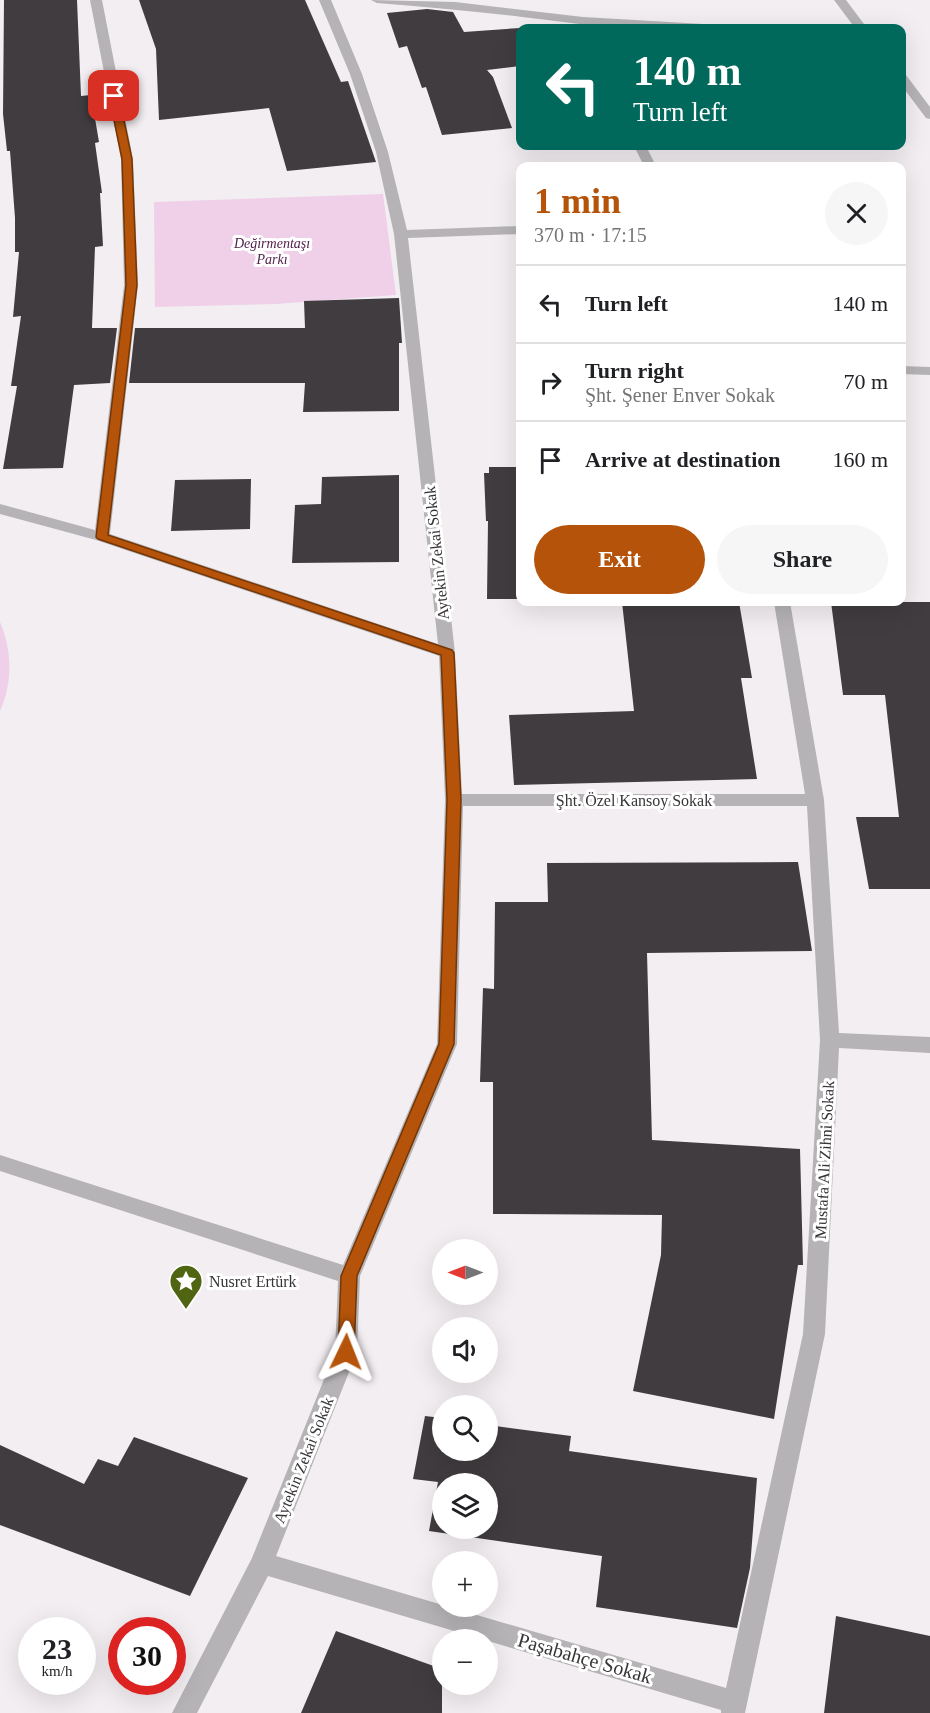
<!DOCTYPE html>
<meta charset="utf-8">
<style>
body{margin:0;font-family:"Times New Roman",serif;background:#f6f6f6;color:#202124;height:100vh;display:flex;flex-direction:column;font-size:22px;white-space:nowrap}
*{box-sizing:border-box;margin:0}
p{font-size:20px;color:#757577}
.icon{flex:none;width:33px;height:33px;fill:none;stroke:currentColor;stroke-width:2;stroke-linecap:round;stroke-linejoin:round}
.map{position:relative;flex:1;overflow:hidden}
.panel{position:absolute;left:516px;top:162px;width:390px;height:444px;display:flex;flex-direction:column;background:#fff;border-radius:12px;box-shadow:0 6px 24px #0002}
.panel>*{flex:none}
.hud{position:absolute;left:516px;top:24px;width:390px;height:126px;border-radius:12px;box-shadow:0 6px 24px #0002;background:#00695c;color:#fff;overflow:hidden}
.needle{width:39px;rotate:270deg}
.controls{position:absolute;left:432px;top:1239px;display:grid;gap:12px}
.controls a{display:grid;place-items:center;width:66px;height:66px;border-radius:50%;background:#fff;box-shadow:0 6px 24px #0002;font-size:30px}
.speed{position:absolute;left:18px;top:1617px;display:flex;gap:12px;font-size:30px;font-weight:700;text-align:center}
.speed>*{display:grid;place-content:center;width:78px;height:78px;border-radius:50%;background:#fff;box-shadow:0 6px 24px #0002;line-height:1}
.speed small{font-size:15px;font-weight:400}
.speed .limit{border:9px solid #d22;background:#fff;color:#111}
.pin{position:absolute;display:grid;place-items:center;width:51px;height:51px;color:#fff;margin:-26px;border-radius:12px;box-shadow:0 3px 9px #0006}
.me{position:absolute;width:66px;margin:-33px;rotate:2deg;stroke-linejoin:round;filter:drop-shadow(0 0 4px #0008)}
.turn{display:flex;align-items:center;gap:21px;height:126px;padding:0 18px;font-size:27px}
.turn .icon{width:78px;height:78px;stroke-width:2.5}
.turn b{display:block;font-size:42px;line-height:51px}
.round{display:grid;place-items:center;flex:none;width:63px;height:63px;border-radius:32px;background:#f6f6f6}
.summary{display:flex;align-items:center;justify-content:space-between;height:102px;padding:0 18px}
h1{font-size:36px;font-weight:800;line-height:45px;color:#b45309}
.cta{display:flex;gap:12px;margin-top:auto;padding:12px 18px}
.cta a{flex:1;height:69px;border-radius:36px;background:#b45309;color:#fff;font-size:24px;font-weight:800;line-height:69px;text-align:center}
.cta a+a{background:#f6f6f6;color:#202124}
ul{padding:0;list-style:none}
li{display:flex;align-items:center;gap:18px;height:78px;padding:0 18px;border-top:2px solid #e0e0e0}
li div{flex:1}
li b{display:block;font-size:22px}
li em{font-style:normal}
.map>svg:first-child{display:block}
</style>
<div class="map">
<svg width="930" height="1713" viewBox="0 0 930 1713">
<rect width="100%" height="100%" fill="#f3eef2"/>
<!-- green -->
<path fill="#efd0e8" d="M383,194L396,295L276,304L155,307L154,202Z
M0,622C12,649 13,683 0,711Z"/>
<!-- building -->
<path fill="#403c3f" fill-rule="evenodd" d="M4,0H77L81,96L91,95L99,142L95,143L102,193H100L103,246L95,247L92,328H117L110,383L74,385L63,468L3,469L17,386H11L21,316L13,317L19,252H15V218L10,151H7L3,114Z
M139,0H305L341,82L348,81L376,162L287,171L269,108L159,120L156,49Z
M427,9L453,12L464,32L520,28V66L487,70L493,77L512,128L442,135L426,87L422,88L407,46L399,48L387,13Z
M399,298L402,343H399V411L303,412L305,383H129L135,328H305L304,301Z
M489,467H520V599H487L488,521H486L484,473H489Z
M399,475V562L292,563L295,505L321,504L322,477Z
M251,479L250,529L171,531L175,480Z
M622,602H739L752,678H741L757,779L514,785L509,715L634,711Z
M831,602H930V889H869L856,817H899L885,695H843Z
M798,862L812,951L647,953L652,1140L800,1149L803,1265H798L774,1419L633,1391L661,1255L662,1215L493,1214V1082H480L483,988L494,989L495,902H548L547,863Z
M425,1416L442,1418V1450H488V1425L571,1436L569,1451L757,1478L750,1568L737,1628L596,1607L602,1556L429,1531L438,1482L413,1479ZM442,1484H488V1528H442Z
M134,1437L248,1478L190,1596L0,1525V1445L84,1484L98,1459L118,1466Z
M836,1616L930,1636V1713H824Z
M336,1631L442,1669V1713H301Z"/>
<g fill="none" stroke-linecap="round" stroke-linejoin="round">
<!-- minor -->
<path fill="#b5b3b5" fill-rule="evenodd" d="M90,0H102L133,159L138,285L110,534L438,644L394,234L376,152L350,74L319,0H331L362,74L388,152L407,230L520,226V234L408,238L455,653L462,794H805L774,602H790L824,800L839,1033L930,1037V1053L839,1048L825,1334L745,1713H721V1710L268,1576L197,1713H172L252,1558L335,1352L338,1281L0,1171V1155L343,1265L437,1044L445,800L439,656L96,540L0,514V504L95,530L124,285L121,159ZM463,806H807L820,1040L803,1334L726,1688L276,1556L357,1352L360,1276L457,1044Z
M371,0L455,2L583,17L703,24L709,28C650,35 581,24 522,17C474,11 426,7 377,3Z
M634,146H646L656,166H644Z
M902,366L930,367V375L902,374Z"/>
<!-- tertiary -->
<path fill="#b5b3b5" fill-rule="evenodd" d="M834,0H846L867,28H855Z
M902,74L906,75L930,107V119L926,118L902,86Z"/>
</g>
<!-- route -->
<path fill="#b45309" stroke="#753606" stroke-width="1.5" d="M114,93L119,96L132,159L137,285L108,535L452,650L454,653L461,800L454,1044L357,1276L354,1352L352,1357L346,1359L340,1357L338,1352L341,1276L439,1044L447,800L441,655L98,539L96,537L126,285L122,159L109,96Z"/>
<!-- icons -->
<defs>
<symbol id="sight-pin" viewBox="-11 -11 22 30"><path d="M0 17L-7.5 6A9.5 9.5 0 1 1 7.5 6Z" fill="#4f6511" stroke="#fff"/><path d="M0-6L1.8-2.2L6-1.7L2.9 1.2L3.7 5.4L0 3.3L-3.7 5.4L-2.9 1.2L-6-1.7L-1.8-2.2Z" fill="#fff"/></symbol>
</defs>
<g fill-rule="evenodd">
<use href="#sight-pin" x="167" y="1262" width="38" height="52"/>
</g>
<g text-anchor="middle" stroke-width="6" stroke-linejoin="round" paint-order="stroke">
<!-- far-park labels -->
<g font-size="14" font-style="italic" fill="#53224b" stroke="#fff">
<text x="272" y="248">Değirmentaşı<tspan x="272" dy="16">Parkı</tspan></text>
</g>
<!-- street labels -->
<g font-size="16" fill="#373537" stroke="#fff">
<text transform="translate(436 553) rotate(-96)" y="6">Aytekin Zekai Sokak</text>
<text x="634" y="806">Şht. Özel Kansoy Sokak</text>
<text transform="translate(824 1160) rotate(-87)" y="6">Mustafa Ali Zihni Sokak</text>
<text transform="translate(303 1460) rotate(-68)" y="6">Aytekin Zekai Sokak</text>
</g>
<!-- poi labels -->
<g font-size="16" fill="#373537" stroke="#fff" text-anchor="start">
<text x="209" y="1287">Nusret Ertürk</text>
</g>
<!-- near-street labels -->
<g font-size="20" fill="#373537" stroke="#fff">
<text transform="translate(585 1658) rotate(16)" y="7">Paşabahçe Sokak</text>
</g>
</g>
</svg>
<div class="controls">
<a><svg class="needle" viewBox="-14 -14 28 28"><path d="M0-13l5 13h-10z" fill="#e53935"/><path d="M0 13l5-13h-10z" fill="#757577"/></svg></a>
<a><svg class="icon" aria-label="sound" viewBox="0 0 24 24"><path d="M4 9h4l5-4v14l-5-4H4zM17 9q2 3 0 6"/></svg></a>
<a><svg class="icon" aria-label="search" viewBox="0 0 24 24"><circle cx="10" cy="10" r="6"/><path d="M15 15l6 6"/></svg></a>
<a><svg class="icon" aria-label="layers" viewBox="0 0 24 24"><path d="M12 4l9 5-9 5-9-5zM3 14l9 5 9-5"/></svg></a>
<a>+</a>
<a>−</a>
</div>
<div class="speed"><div>23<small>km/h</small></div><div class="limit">30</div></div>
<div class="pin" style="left:114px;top:96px;background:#d93025"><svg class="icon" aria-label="arrive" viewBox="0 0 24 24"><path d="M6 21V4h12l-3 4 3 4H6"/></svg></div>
<svg class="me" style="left:346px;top:1352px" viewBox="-20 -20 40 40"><path d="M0-17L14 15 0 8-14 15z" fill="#b45309" stroke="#fff" stroke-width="4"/></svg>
<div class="hud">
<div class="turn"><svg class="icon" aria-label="left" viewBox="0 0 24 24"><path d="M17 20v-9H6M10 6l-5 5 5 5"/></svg><div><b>140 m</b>Turn left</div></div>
</div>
<section class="panel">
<div class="summary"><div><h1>1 min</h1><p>370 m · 17:15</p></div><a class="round"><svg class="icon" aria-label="close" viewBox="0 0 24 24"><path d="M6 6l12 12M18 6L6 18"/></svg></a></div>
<ul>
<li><svg class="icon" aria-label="left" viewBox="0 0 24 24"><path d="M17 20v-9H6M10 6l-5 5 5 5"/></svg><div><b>Turn left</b></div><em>140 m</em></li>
<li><svg class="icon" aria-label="right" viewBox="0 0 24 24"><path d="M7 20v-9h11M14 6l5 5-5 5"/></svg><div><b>Turn right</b><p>Şht. Şener Enver Sokak</p></div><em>70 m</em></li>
<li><svg class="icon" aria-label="arrive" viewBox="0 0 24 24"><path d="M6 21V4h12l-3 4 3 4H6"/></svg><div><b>Arrive at destination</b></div><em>160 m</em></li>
</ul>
<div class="cta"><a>Exit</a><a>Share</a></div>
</section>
</div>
